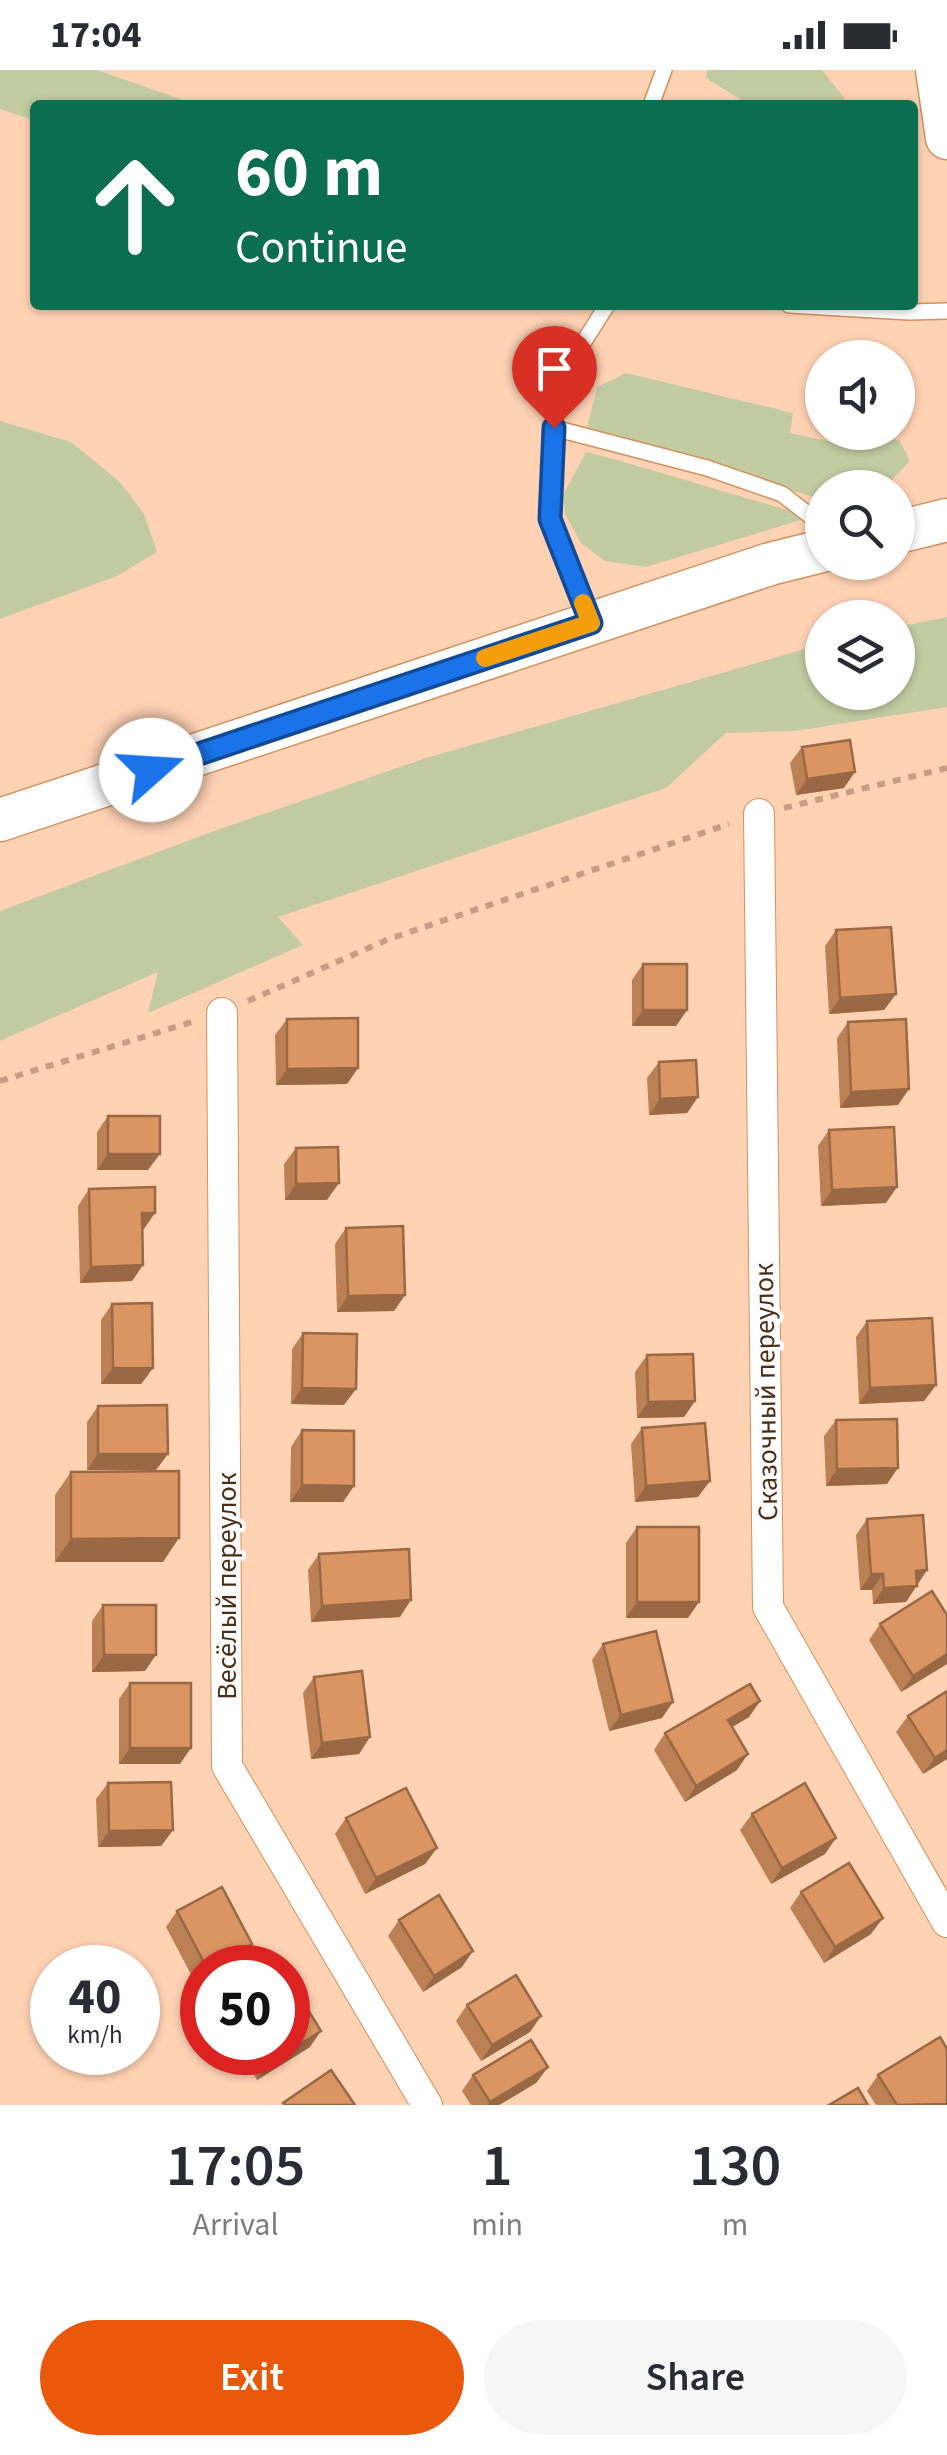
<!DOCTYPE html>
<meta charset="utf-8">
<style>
body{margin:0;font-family:"Source Sans 3",sans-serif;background:#f7f7f7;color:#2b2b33;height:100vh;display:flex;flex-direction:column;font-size:38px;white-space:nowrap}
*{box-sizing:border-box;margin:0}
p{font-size:32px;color:#7c7c81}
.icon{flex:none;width:55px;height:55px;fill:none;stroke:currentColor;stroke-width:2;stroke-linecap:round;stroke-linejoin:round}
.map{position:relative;height:2035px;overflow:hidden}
.drawer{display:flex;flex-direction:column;background:#fff;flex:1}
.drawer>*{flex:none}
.top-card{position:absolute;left:30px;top:30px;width:888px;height:210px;border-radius:10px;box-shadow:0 2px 8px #0004;background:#0b6e4f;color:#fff;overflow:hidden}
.controls{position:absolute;left:805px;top:270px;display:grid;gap:20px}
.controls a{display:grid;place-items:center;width:110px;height:110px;border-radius:50%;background:#fff;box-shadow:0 2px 8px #0004;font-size:50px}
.speed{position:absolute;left:30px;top:1875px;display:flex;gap:20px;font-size:50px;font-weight:700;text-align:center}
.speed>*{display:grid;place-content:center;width:130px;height:130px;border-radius:50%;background:#fff;box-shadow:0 2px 8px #0004;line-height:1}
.speed small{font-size:25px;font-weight:400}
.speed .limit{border:15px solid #d22;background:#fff;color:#111}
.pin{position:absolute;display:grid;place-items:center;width:85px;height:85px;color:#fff;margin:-102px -42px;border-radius:50% 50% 50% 0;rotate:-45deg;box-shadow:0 0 10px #0007}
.pin .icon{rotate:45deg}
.me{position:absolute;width:110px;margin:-55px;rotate:71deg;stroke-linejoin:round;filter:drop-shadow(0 0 8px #0008)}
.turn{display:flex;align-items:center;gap:35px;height:210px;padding:0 40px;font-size:45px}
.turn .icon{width:130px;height:130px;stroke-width:2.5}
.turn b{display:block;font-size:70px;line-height:85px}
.eta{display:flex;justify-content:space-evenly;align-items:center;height:170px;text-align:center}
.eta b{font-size:60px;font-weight:600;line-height:70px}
.button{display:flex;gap:20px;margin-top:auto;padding:20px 40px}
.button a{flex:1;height:115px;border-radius:60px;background:#ea580c;color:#fff;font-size:40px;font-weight:600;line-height:115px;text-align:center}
.button a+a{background:#f7f7f7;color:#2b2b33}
.status{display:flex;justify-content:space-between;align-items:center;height:70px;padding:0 50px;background:#fff;direction:ltr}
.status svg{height:28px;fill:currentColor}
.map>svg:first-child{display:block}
</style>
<div class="status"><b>17:04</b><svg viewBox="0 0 49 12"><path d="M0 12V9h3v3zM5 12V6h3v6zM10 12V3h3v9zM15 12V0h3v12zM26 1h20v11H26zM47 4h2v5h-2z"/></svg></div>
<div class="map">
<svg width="947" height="2035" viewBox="0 0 947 2035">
<rect width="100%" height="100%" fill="#ffd2b4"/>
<!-- green -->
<path fill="#c3cba1" d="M0,0H97L197,35H35V51L0,39Z
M707,0H822L850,35H749L706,8Z
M626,303L793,343L790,363L868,380L875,363L900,371L910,391L885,417L822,418V429L586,362L597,317Z
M0,351L71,372L120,412L144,444L157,482L117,506L0,549Z
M586,382L614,389L811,447L646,497L605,491L581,473L565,444L563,425Z
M947,547V637L795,661L726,663L666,718L278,847L303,875L148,943L158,902L0,971V841L211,762L426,688L822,574V622H898V557Z"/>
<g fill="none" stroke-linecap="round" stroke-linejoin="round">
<defs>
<path id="lane" d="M651,35L664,0
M789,235L909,242L947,241
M554,358L707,398L782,424L822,455
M589,549L550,449L551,385L559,311L607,235"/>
<path id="street" d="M759,744L768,1537L947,1852
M222,943L227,1696L427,2035"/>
<path id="secondary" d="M937,0L947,68
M898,462L947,450
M0,750L770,494L822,481"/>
</defs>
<!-- lane casing -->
<use href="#lane" stroke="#d4905d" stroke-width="18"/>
<!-- street casing -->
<use href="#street" stroke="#d4905d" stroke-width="32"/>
<!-- secondary casing -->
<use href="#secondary" stroke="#d4905d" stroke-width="45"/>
<!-- path -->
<path stroke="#c69e83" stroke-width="6" stroke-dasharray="8 8" stroke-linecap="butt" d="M784,738L947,698
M248,931L389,869L729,754
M0,1011L195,951"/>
<!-- lane -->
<use href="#lane" stroke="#fff" stroke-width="15"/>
<!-- street -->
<use href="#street" stroke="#fff" stroke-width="30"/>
<!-- secondary -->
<use href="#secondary" stroke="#fff" stroke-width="42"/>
</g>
<!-- wall -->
<path fill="#bb8054" d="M802,677L844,718L796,725L790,693Z
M836,860L896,924L884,940L829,944L825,876Z
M643,894L687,940L676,956H632V910Z
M287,949L358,998L347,1014L276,1015L275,965Z
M848,952L898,1035L840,1038L837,968Z
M659,992L698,1027L687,1043L649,1045L647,1008Z
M108,1046L148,1100H97V1062Z
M829,1060L886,1133L821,1136L818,1076Z
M296,1078L327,1130H285L284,1094Z
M89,1119L144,1159H142L143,1195L132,1211L80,1213L78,1136Z
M346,1158L405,1225L394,1241L337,1242L335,1174Z
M112,1234L153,1298L141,1314H101V1250Z
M867,1251L936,1315L924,1331L859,1334L856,1267Z
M303,1263L344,1335L291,1334L292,1279Z
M647,1285L695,1331L684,1347L637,1348L635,1302Z
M98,1336L156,1400H87V1352Z
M836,1350L887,1414L826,1416L824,1366Z
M642,1358L698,1427L635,1432L631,1374Z
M302,1360L354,1416L343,1432H290L291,1377Z
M71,1402L163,1492H55V1425Z
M867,1449L927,1500L906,1532L873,1534L872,1520H860L856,1465Z
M637,1457L688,1548H626V1473Z
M319,1484L400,1547L311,1552L308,1500Z
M103,1535L145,1601L92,1602V1551Z
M947,1545V1594L901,1622L869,1570L880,1554Z
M603,1574L662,1648L609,1661L592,1590Z
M314,1607L370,1667L359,1684L311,1689L303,1623Z
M130,1613L180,1694H119V1629Z
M947,1621V1689L923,1704L896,1662L908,1646Z
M760,1631L749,1647L732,1657L737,1700L685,1732L654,1680L665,1663Z
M108,1713L173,1760L161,1776L98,1777L96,1729Z
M752,1744L825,1784L771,1814L740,1760Z
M346,1748L437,1778L425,1794L365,1824L335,1764Z
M801,1822L871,1864L824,1893L790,1838Z
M177,1841L252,1874L241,1890L227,1898H202V1910L196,1914L166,1857Z
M399,1850L462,1897L423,1922L388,1866Z
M467,1935L530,1962L481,1991L456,1951Z
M310,1977L257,2010L240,1982H288Z
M548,1997L536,2013L499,2035H471L462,2021L473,2005Z
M878,2005L947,2035H876L867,2021Z"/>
<!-- shaded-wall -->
<path fill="#996845" d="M855,702L844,718L796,725L807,709Z
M896,924L884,940L829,944L840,928Z
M643,940H687L676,956H632Z
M358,998L347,1014L276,1015L287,999Z
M909,1019L898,1035L840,1038L851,1022Z
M698,1027L687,1043L649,1045L660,1029Z
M108,1084H160L148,1100H97Z
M339,1113L327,1130H285L296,1114Z
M897,1117L886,1133L821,1136L832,1120Z
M142,1143H155L144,1159H131Z
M143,1195L132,1211L80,1213L91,1197Z
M405,1225L394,1241L337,1242L348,1226Z
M113,1298H153L141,1314H101Z
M936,1315L924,1331L859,1334L870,1318Z
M302,1318L356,1319L344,1335L291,1334Z
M695,1331L684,1347L637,1348L648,1332Z
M98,1384H168L156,1400H87Z
M898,1398L887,1414L826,1416L837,1399Z
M710,1411L698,1427L635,1432L646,1416Z
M302,1415L354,1416L343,1432H290Z
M179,1468L163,1492H55L71,1469Z
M927,1500L906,1532L873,1534L884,1518L916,1501Z
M871,1504H883L872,1520H860Z
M411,1530L400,1547L311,1552L322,1536Z
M637,1532H699L688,1548H626Z
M947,1584V1594L901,1622L913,1606Z
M104,1585H156L145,1601L92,1602Z
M760,1631L749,1647L717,1666L728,1650Z
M673,1632L662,1648L609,1661L621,1645Z
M370,1667L359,1684L311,1689L322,1673Z
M130,1678H191L180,1694H119Z
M947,1680V1689L923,1704L935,1688Z
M748,1684L737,1700L685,1732L696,1716Z
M173,1760L161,1776L98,1777L109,1761Z
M836,1768L825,1784L771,1814L782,1798Z
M437,1778L425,1794L365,1824L376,1808Z
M883,1848L871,1864L824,1893L835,1877Z
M252,1874L241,1890L227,1898H208Z
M473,1881L462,1897L423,1922L434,1906Z
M541,1946L530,1962L481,1991L492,1975Z
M321,1961L310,1977L257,2010L268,1994Z
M548,1997L536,2013L499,2035H487L490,2032Z"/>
<!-- building -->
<path fill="#da9562" stroke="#996845" stroke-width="2.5" d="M850,670L855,702L807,709L802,677Z
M891,857L896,924L840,928L836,860Z
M643,894H687V940H643Z
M358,948V998L287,999V949Z
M906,949L909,1019L851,1022L848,952Z
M696,990L698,1027L660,1029L659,992Z
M108,1046H160V1084H108Z
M894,1057L897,1117L832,1120L829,1060Z
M338,1077L339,1113L296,1114V1078Z
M155,1117V1143H142L143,1195L91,1197L89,1119Z
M403,1156L405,1225L348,1226L346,1158Z
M152,1233L153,1298H113L112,1234Z
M932,1248L936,1315L870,1318L867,1251Z
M303,1263L357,1264L356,1319L302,1318Z
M693,1284L695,1331L648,1332L647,1285Z
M167,1335L168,1384H98V1336Z
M897,1349L898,1398L837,1399L836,1350Z
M705,1353L710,1411L646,1416L642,1358Z
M302,1360L354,1361V1416L302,1415Z
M179,1401V1468L71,1469V1402Z
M923,1445L927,1500L916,1501L917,1516L884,1518L883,1504H871L867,1449Z
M637,1457H699V1532H637Z
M409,1479L411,1530L322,1536L319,1484Z
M932,1521L947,1545V1584L913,1606L880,1554Z
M103,1535H156V1585H104Z
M656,1561L673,1632L621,1645L603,1574Z
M362,1601L370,1667L322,1673L314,1607Z
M130,1613H191V1678H130Z
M750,1614L760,1631L728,1650L748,1684L696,1716L665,1663Z
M947,1621V1680L935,1688L908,1646Z
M171,1712L173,1760L109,1761L108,1713Z
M805,1713L836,1768L782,1798L752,1744Z
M406,1718L437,1778L376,1808L346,1748Z
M849,1793L883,1848L835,1877L801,1822Z
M222,1817L252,1874L207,1898L177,1841Z
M439,1825L473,1881L434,1906L399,1850Z
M516,1905L541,1946L492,1975L467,1935Z
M288,1907L321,1961L288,1982Z
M940,1967L947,1979V2034L897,2035L878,2005Z
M531,1970L548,1997L490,2032L473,2005Z
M261,1982H286L268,1994Z
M331,2000L355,2035H285L283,2033Z
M858,2018L868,2035H829Z"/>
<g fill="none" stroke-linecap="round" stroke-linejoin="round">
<defs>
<path id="route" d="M151,700L591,553L550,449L554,358"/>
</defs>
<!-- route casing -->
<use href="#route" stroke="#114b97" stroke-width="25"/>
<!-- route -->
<use href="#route" stroke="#1a73e8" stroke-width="18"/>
<!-- slow -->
<path stroke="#f59e0b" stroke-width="18" d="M485,588L591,553L583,533"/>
</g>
<g text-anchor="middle" stroke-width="8" stroke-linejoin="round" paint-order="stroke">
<!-- street labels -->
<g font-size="28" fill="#4a2e18" stroke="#fdfdfd">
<text transform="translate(765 1322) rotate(-91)" y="10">Сказочный переулок</text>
<text transform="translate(226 1516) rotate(-90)" y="10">Весёлый переулок</text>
</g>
</g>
</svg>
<div class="controls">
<a><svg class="icon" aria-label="sound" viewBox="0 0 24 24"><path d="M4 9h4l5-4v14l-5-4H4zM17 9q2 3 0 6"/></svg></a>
<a><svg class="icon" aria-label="search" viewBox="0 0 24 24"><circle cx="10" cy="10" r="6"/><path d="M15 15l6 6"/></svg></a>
<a><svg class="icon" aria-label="layers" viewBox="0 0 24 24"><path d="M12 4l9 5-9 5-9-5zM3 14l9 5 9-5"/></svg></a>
</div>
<div class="speed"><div>40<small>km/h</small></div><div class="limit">50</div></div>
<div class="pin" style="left:554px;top:358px;background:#d93025"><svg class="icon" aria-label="arrive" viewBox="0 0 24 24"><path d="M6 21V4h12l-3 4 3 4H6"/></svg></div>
<svg class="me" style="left:151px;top:700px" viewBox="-20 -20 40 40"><circle r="19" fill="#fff"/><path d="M0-13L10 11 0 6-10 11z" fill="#1a73e8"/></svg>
<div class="top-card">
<div class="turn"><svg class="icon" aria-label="ahead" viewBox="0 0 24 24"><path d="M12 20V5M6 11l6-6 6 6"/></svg><div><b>60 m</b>Continue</div></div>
</div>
</div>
<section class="drawer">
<div class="eta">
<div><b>17:05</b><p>Arrival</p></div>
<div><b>1</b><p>min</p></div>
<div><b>130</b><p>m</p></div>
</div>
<div class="button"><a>Exit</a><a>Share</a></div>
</section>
